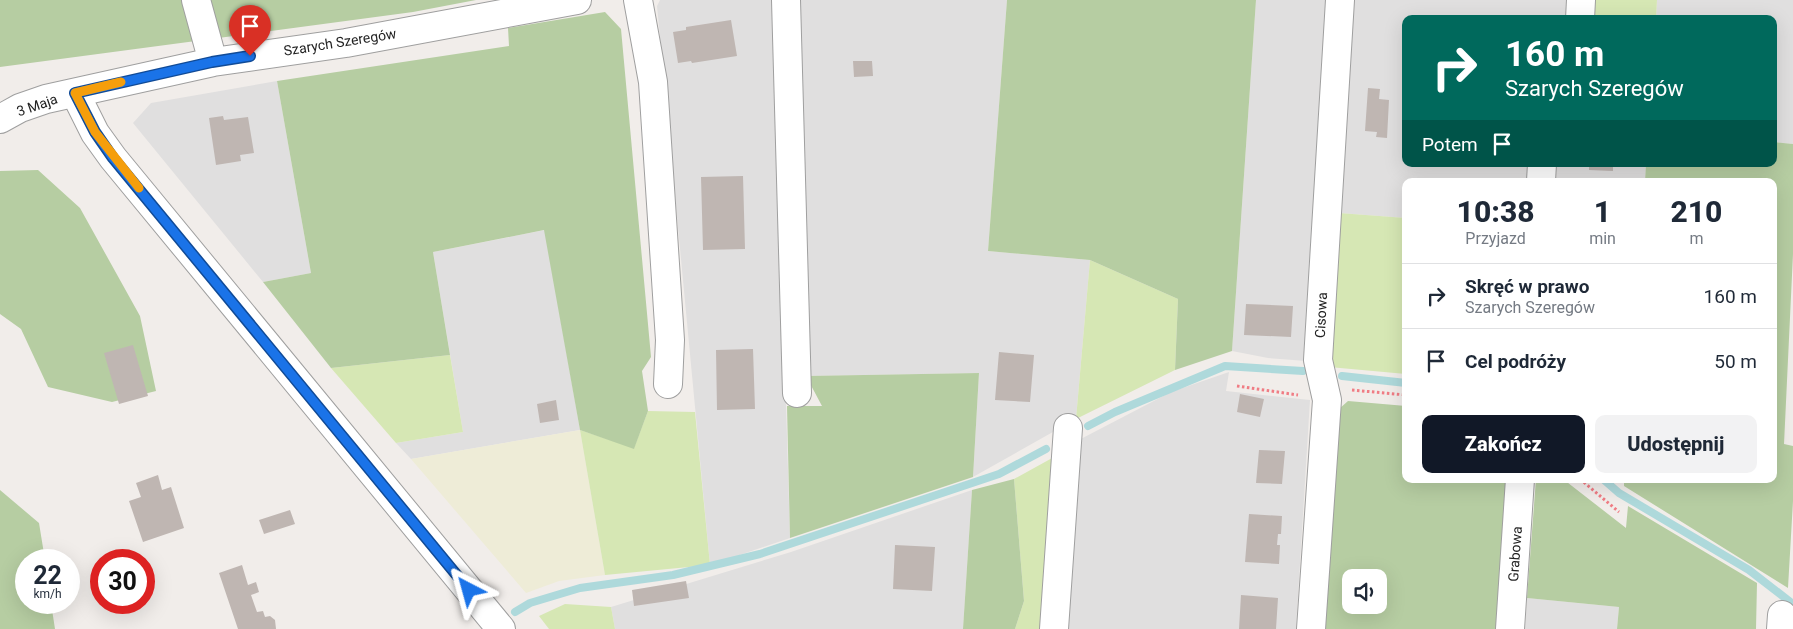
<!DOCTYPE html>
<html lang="pl">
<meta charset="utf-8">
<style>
body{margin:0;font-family:Roboto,sans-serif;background:#f2f2f3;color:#1f2937;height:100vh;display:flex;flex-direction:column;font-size:19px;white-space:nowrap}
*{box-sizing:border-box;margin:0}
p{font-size:16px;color:#747a83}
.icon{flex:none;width:28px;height:28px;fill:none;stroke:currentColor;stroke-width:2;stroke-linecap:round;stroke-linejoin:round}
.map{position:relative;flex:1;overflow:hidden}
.drawer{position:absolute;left:1402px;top:178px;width:375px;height:305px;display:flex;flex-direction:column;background:#fff;border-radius:10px;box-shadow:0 5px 20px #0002}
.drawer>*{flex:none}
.top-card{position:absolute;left:1402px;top:15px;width:375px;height:152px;border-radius:10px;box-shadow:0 5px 20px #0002;background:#00695c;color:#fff;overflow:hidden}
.fabs{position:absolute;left:1342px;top:569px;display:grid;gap:10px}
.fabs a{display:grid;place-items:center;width:45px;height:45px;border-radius:10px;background:#fff;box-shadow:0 5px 20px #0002;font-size:25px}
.speed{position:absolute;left:15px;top:549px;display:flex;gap:10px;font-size:25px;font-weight:700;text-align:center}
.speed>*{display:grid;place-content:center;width:65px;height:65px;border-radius:50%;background:#fff;box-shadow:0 5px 20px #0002;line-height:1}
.speed small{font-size:12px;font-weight:400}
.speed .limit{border:8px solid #d22;background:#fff;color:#111}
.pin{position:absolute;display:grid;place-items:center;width:42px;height:42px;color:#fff;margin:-51px -21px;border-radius:50% 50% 50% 0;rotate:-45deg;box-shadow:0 0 5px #0007}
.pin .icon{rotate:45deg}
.me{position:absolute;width:55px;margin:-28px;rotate:321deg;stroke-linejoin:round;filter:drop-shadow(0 0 4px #0008)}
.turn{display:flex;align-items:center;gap:18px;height:105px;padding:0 20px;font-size:22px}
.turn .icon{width:65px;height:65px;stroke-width:2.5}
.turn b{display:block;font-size:35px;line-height:42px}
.then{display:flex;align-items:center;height:48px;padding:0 20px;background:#0003;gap:10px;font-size:19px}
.eta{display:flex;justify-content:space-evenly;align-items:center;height:85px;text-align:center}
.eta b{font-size:30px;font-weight:800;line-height:35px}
.cta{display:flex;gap:10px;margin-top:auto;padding:10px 20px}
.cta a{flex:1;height:58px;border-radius:10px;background:#111827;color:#fff;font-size:20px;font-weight:800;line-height:58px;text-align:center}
.cta a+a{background:#f2f2f3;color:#1f2937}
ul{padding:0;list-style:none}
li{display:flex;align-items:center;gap:15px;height:65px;padding:0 20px;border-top:1px solid #e0e1e3}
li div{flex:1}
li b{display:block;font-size:19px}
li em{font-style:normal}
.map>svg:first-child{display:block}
</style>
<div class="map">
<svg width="1793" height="629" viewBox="0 0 1793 629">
<rect width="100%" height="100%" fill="#f1edea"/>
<!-- residential -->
<path fill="#e0dfdf" d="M660,0H774L790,538L710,565L657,6Z
M798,0H1007L988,251L1090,260L1076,419L973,477L979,373L806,376Z
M1256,0H1331L1306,361L1268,358L1232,351Z
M1353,0H1571V19H1406V164H1536L1534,181H1406V218L1339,213Z
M1657,0H1793V144L1774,142V19H1656Z
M277,81L311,273L263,282L133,123L151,103Z
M1557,164H1646L1645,181H1556Z
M545,230L580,430L411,459L396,443L463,432L433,252Z
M1229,372L1226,391L1310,400L1296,629H1062L1075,442L1171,392Z
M972,490L963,629H615L611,607L791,552Z
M1527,598L1619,607L1617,629H1525Z"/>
<!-- farmland -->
<path fill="#eeecd7" d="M580,430L605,575L559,581L526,593L411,459Z"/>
<!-- grass -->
<path fill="#d6e7b4" d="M1593,0H1657L1656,19H1593Z
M1339,213L1406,218V374L1329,367Z
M1090,260L1178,299L1175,370L1076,419Z
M450,355L463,432L396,443L331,368Z
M648,411L695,412L710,565L605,575L580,430L634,448Z
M1054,457L1043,629H1015L1024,601L1014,479Z
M565,604L611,607L615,629H549L539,616Z"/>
<!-- forest -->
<path fill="#b6cda2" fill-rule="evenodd" d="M0,0H476L413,12L0,67Z
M1007,0H1256L1232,351L1175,370L1178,299L1090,260L988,251Z
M605,12L621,29L651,357L642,371L648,411L634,449L580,430L544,230L433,252L450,355L331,368L263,282L311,273L277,81L509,46L508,28Z
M1774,142L1793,144V254L1784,444L1793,446V501L1788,588L1624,486V479H1774V181H1645L1646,164H1774Z
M38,170L80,208L140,316L156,391L112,402L48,387L21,329L0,314V171Z
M979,373L973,477L790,538L787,406H822L806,376Z
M1348,401L1406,406V479H1513L1502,629H1322L1339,409ZM1351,578H1379V605H1351Z
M1014,479L1024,601L1015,629H963L972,490Z
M1536,479H1563L1626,528L1628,506L1757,583L1756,629H1617L1619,607L1527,598Z
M0,490L39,523L45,560H26V602L51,603L55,629H0Z"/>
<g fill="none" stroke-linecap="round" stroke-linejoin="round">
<!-- stream -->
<path stroke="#aed9db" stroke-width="8" d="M1342,376L1406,383
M1088,426L1115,412L1225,366L1303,371
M1603,479L1619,493L1749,570L1793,604
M515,612L530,603L580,588L673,575L760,554L999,474L1046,449"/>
</g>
<!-- building -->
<path fill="#bfb6b2" d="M731,20L737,56L692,63L691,61L678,63L673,32L686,30V27Z
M853,61H872L873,76L854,77Z
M1368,88L1380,89L1379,99L1389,100L1387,138L1376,137L1377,132L1365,131Z
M223,116L224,120L248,117L254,153L240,155L241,161L216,165L209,118Z
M1577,164H1613V171L1589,170V166H1577Z
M743,176L745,249L703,250L701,177Z
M1246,304L1293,306L1291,337L1244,335Z
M133,345L148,396L119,404L104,353Z
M753,349L755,409L717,410L716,350Z
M999,352L1034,355L1030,402L995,400Z
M1240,394L1264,399L1260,417L1237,412Z
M556,400L559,420L540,423L537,404Z
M1259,450L1285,451L1282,484L1256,483Z
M158,475L162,490L171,487L184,528L143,542L129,501L141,497L136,483Z
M290,510L295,524L264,534L259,520Z
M1249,514L1282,516L1281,534H1278L1277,545H1280L1279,564L1245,562Z
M895,545L935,547L932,591L893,589Z
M242,565L248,585L256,582L259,592L251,595L257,612L263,611L265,617L270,616L275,620L276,629H238L219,573Z
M686,581L689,598L634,606L632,590Z
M1241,595L1278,598L1276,629H1239Z"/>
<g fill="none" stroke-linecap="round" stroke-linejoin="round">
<defs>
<path id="minor" d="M196,0L213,62
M638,0L653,82L670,340L668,384
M786,0L797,393
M1580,19L1581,0
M75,93L95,133L113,158L501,629
M0,119L20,108L46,99L213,62L346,43L577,0
M1541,181L1542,164
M1054,629L1068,428
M1311,629L1327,400L1318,360L1340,0
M1510,629L1520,479
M1781,629L1782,615"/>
</defs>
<!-- minor casing -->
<use href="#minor" stroke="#9f9f9f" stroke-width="30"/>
<!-- path -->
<path stroke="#f07c84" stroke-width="3" stroke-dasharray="2.5 2.5" stroke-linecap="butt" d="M1237,386L1298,395
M1352,390L1406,395
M1580,479L1619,512"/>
<!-- minor -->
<use href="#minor" stroke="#fff" stroke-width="28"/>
</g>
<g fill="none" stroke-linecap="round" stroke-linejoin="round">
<defs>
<path id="route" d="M250,56L212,62L75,93L95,132L113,158L469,590"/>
</defs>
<!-- route casing -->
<use href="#route" stroke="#114b97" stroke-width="12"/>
<!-- route -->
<use href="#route" stroke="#1a73e8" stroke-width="9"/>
<!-- slow -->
<path stroke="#f59e0b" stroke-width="9" d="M121,82L75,93L95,132L139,188"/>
</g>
<g text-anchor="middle" stroke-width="5" stroke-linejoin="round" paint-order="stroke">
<!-- street labels -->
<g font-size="14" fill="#222" stroke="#fff">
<text transform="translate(340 42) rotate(-9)" y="5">Szarych Szeregów</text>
<text transform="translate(37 105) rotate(-19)" y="5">3 Maja</text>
<text transform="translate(1321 315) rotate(-87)" y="5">Cisowa</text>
<text transform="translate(1515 554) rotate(-86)" y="5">Grabowa</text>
</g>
</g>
</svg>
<div class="fabs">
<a><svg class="icon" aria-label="sound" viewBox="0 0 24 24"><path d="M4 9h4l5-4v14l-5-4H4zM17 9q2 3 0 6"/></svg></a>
</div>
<div class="speed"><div>22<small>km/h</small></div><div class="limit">30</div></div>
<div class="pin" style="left:250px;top:56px;background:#d93025"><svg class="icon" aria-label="arrive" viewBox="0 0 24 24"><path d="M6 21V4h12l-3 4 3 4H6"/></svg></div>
<svg class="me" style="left:469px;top:590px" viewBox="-20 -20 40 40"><path d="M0-17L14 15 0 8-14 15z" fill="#1a73e8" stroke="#fff" stroke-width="4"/></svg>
<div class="top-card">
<div class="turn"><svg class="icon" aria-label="right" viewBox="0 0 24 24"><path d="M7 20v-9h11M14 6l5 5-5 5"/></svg><div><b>160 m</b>Szarych Szeregów</div></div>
<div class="then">Potem<svg class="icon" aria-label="arrive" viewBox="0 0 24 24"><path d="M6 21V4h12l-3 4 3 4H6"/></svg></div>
</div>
<section class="drawer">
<div class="eta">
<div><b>10:38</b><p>Przyjazd</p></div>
<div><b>1</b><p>min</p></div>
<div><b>210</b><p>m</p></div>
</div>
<ul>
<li><svg class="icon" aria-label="right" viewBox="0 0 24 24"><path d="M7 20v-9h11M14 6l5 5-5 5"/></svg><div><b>Skręć w prawo</b><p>Szarych Szeregów</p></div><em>160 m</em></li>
<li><svg class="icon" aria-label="arrive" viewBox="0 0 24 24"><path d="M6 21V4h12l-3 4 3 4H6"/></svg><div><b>Cel podróży</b></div><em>50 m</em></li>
</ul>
<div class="cta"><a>Zakończ</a><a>Udostępnij</a></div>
</section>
</div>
